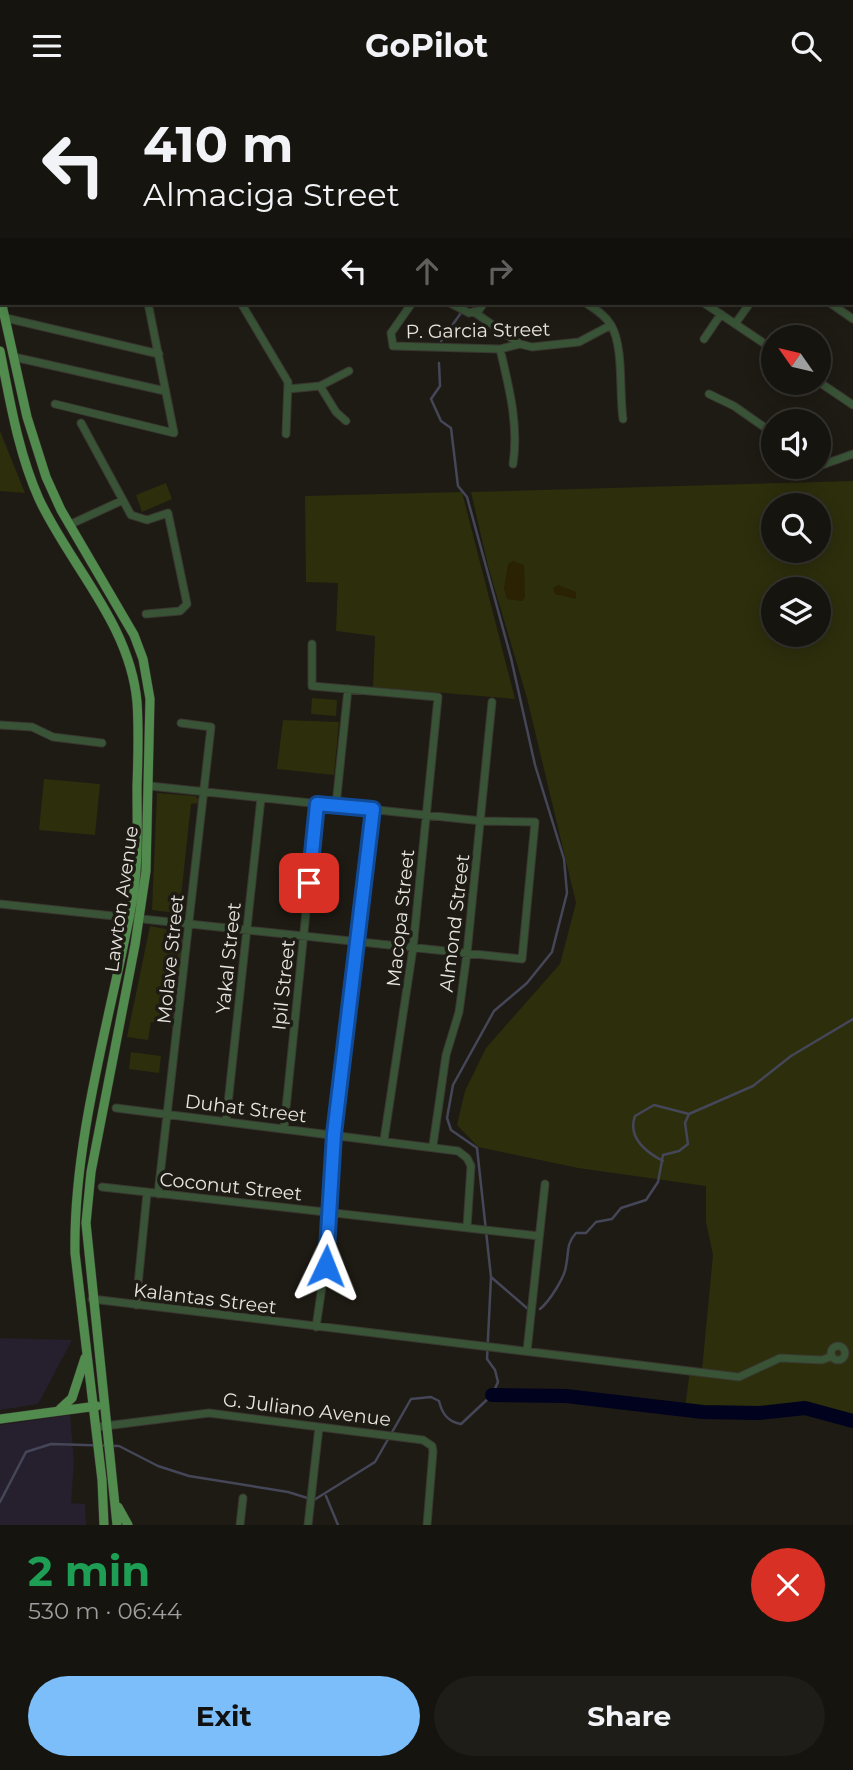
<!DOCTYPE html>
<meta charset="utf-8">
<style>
body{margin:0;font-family:Montserrat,sans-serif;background:#1f1d18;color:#f1f3f6;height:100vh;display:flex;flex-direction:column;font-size:26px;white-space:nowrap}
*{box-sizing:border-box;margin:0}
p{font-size:23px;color:#9e9e9e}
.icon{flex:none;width:38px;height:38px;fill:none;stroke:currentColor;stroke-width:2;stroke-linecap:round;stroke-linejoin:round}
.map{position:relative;height:1434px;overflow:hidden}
.sheet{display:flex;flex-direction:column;background:#16140f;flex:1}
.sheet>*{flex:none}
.top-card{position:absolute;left:0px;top:0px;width:854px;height:214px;box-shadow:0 4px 18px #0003,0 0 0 2px #35332f;background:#16140f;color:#f1f3f6;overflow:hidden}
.needle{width:46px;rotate:304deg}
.controls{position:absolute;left:761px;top:234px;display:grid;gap:14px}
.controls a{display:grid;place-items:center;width:70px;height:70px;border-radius:50%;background:#16140f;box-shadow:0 4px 18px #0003,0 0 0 2px #35332f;font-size:35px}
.pin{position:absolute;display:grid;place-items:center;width:60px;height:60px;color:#fff;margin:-30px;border-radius:14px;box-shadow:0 4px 10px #0006}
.me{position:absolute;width:77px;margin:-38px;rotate:2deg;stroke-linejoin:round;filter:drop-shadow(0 0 5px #0008)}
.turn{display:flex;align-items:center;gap:24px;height:147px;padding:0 28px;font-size:32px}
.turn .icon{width:91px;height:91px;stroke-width:2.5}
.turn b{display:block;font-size:49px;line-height:60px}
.lanes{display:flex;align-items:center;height:66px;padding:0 28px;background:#0003;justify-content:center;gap:35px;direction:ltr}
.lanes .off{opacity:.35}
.round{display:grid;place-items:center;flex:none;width:74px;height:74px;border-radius:37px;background:#1f1d18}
.headline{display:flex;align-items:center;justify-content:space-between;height:119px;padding:0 28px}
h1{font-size:42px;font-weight:700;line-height:52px;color:#1e9e55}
.primary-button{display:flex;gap:14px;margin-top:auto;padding:14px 28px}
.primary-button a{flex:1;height:80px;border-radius:42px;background:#7cbef9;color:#111;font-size:28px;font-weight:700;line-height:80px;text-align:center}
.primary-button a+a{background:#1f1d18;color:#f1f3f6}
header{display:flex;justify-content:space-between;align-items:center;height:91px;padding:0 28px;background:#16140f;font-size:32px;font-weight:700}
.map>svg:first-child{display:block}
</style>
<header><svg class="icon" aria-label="menu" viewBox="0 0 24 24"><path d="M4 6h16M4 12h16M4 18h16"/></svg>GoPilot<svg class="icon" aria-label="search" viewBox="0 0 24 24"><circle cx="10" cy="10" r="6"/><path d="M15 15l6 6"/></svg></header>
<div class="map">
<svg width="853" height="1434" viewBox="0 0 853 1434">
<rect width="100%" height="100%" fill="#1e1b14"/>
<!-- industrial -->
<path fill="#261f2e" d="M0,1247L72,1249L38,1313L0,1319Z
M70,1324L74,1371L71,1412L85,1413L86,1434H0V1334Z"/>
<!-- green -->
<path fill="#2c2e0c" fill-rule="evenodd" d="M0,339V340L25,402L0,400Z
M853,390V1324L801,1317L751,1323L685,1318L690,1278L702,1279L713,1164L706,1131V1095L578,1077L478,1056L457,1034L465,1000L486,957L560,873L576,812L527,607L488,475L471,401ZM774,415H819V460H774ZM774,499H819V544H774Z
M166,392L172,408L142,421L136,404Z
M462,401L515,608L373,596L375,545L336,540L338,492L306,491L305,405Z
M312,607L337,609L336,625L311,623Z
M283,629L339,631L334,684L277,678Z
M44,688L100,693L95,744L39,739Z
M157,702L195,705L199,709V712L191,713L180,815L185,820L184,823L152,819Z
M150,835L185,842L173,933L151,931L148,949L127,946Z
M131,961L161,965L159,982L129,978Z"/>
<!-- sand -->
<path fill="#2a2202" d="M513,470L524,474L525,506L522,510L507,508L504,497L508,473Z
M558,494L576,501V508L555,503L553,497Z"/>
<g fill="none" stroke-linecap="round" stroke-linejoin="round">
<!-- stream -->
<path stroke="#454658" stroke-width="2.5" d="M501,0V2
M441,250L468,212
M663,1070C646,1061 627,1047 635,1025L654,1014L689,1023
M491,1186L528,1218
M540,1218C549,1211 565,1186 566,1175C569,1161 566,1153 576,1142H586L596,1131L612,1128L621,1117L646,1109L658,1091L663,1064L679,1060L688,1053L685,1032L689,1023L753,995L791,965L853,928
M326,1405L338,1434
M0,1411L26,1361L51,1353L119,1355L158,1375L189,1385L288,1401L314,1409L375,1371L411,1308L431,1306L439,1310C442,1323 448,1331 461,1333L492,1304L498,1291L495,1279L487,1268L491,1186L477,1057L451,1039L447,1027L453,994L494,920L527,892L552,861L567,802L564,768L535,674L511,567L467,406L458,395L451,337L441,330L431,308L440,295L439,272"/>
<!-- river -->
<path stroke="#00021e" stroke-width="14" d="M492,1304L566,1305L703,1321L759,1322L805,1317L853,1330"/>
<defs>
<path id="minor" d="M73,0V2
M513,0L514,2
M290,2L291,0
M463,2V0
M562,2L563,0
M655,2L656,0
M746,2L747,0
M783,2L785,0
M852,38L853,37
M852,66H853
M0,120H2
M852,142H853
M241,212L288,291L286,343
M412,212L391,242L393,255L500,258L520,253L532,256L579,251L611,234
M450,212L469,222L479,219L484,212
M586,212C595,218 605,224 611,234C624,256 619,301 623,328
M704,212L774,259
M830,212L853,228
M474,221L520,253
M6,227L159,263
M735,233L750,212
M704,248L721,223
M500,258C509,296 519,334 513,373
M14,266L165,300
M819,291L853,314
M320,295L349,280
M288,298L320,295L336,321L346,330
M709,303L734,315L774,343
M55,313L174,342L148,212
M81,332L131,424L147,429L168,422L187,513L180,520L146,523
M819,375L853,363
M69,434L121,410
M312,553V595L438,606L413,857L384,1049
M0,634L32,636L53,646L102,652
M336,714L348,598
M0,813L522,868L535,731L482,730L150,695
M116,1017L458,1060L467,1067L471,1075L467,1136
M226,1031L261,707
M284,1037L317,713
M433,1054L446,964L459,921L467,862L492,611
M102,1096L539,1145
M158,1103L211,636L181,632
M92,1208L739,1286L780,1267L822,1269L832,1265
M136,1214L147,1102
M316,1236L325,1175L334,1043L373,718
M831 1262a7 7 0 1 1 14 0a7 7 0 1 1-14 0Z
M527,1260L545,1093
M97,1336L209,1322L423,1349L432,1355L433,1360L427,1434
M240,1434L243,1407
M308,1434L319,1336"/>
<path id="major" d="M0,205L27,326L46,386L61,419L134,544L143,568L150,608L146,780L135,854L91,1081L86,1132L117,1434
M0,260C10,310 18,361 39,408C71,476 130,533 137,611C139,639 138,668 137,696C137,735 139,774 132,812C111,925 73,1048 75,1162L102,1389L104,1434
M60,1318L72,1307L85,1267
M0,1328L97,1315
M118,1416L128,1434"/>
</defs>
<!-- minor casing -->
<use href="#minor" stroke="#3a3731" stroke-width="9"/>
<!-- major casing -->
<use href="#major" stroke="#3a3731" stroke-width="10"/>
<!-- minor -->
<use href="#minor" stroke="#385336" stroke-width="7"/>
<!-- major -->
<use href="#major" stroke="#518b4d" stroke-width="9"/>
</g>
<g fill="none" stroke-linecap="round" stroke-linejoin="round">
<defs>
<path id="route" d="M309,792L317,713L373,718L334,1043L326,1175"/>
</defs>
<!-- route casing -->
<use href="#route" stroke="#114b97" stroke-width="18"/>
<!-- route -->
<use href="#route" stroke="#1a73e8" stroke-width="12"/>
</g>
<g text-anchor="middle" stroke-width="7" stroke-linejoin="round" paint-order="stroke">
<!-- street labels -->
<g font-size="19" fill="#e7e5e0" stroke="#1e1b14">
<text transform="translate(478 239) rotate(-1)" y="7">P. Garcia Street</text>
<text transform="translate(121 808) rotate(-82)" y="7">Lawton Avenue</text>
<text transform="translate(400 827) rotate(-84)" y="7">Macopa Street</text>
<text transform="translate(454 832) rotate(-83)" y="7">Almond Street</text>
<text transform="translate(228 867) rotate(-84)" y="7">Yakal Street</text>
<text transform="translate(170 868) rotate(-84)" y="7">Molave Street</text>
<text transform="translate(283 894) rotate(-84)" y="7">Ipil Street</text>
<text transform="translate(246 1017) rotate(7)" y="7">Duhat Street</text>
<text transform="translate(231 1095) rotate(6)" y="7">Coconut Street</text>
<text transform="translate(205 1207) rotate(7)" y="7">Kalantas Street</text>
<text transform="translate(307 1318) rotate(7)" y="7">G. Juliano Avenue</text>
</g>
</g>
</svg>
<div class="controls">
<a><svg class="needle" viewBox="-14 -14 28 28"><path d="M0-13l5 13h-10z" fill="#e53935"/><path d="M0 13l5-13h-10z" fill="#9e9e9e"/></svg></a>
<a><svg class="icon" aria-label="sound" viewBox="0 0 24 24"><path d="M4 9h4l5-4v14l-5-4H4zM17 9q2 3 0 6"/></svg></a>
<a><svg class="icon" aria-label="search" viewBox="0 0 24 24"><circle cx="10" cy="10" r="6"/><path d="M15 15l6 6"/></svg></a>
<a><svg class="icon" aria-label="layers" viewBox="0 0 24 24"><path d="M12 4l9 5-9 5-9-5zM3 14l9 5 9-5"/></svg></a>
</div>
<div class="pin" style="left:309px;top:792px;background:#d93025"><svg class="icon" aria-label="arrive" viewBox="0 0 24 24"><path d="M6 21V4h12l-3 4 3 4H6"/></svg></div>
<svg class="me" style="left:326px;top:1175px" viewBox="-20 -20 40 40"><path d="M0-17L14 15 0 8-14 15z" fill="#1a73e8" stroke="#fff" stroke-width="4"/></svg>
<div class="top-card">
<div class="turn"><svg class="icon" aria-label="left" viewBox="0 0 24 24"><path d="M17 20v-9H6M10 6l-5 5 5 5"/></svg><div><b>410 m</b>Almaciga Street</div></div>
<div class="lanes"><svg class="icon" aria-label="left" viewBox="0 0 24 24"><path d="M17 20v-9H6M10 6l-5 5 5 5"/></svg><svg class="icon off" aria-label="ahead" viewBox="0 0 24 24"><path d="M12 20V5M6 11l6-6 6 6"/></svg><svg class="icon off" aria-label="right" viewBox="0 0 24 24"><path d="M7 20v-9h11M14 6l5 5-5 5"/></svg></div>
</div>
</div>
<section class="sheet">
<div class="headline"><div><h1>2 min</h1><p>530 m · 06:44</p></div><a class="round" style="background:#d93025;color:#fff"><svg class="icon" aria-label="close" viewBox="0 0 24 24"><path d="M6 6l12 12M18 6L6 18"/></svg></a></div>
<div class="primary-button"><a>Exit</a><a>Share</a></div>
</section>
